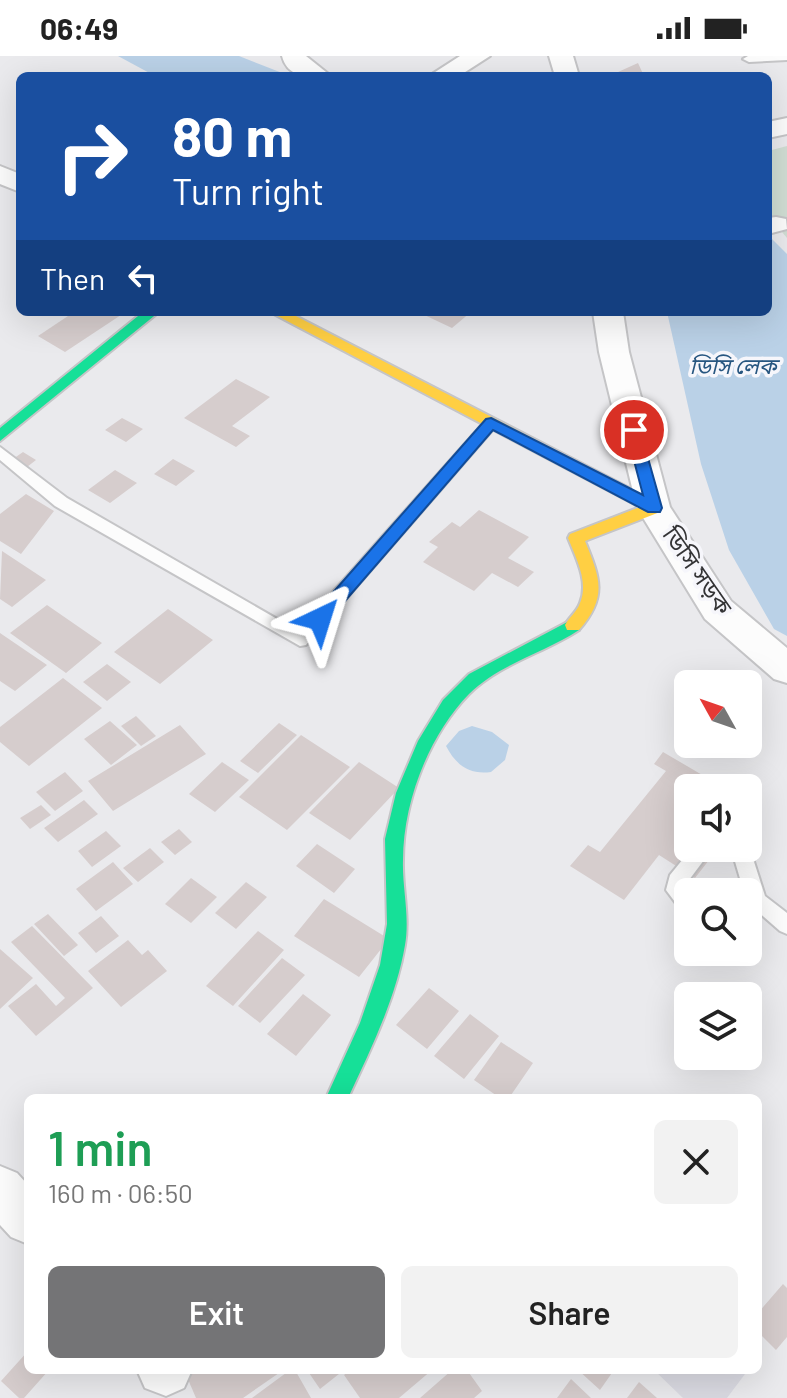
<!DOCTYPE html>
<meta charset="utf-8">
<style>
body{margin:0;font-family:Barlow,"Noto Sans Bengali",sans-serif;background:#f2f2f2;color:#222;height:100vh;display:flex;flex-direction:column;font-size:30px;white-space:nowrap}
*{box-sizing:border-box;margin:0}
p{font-size:26px;color:#767676}
.icon{flex:none;width:44px;height:44px;fill:none;stroke:currentColor;stroke-width:2;stroke-linecap:round;stroke-linejoin:round}
.map{position:relative;flex:1;overflow:hidden}
.sheet{position:absolute;left:24px;top:1038px;width:738px;height:280px;display:flex;flex-direction:column;background:#fff;border-radius:12px;box-shadow:0 8px 32px #0002}
.sheet>*{flex:none}
.hud{position:absolute;left:16px;top:16px;width:756px;height:244px;border-radius:12px;box-shadow:0 8px 32px #0002;background:#1a4fa0;color:#fff;overflow:hidden}
.needle{width:52px;rotate:310deg}
.controls{position:absolute;left:674px;top:614px;display:grid;gap:16px}
.controls a{display:grid;place-items:center;width:88px;height:88px;border-radius:12px;background:#fff;box-shadow:0 8px 32px #0002;font-size:40px}
.pin{position:absolute;display:grid;place-items:center;width:68px;height:68px;color:#fff;margin:-34px;border:4px solid #fff;border-radius:50%;box-shadow:0 2px 8px #0007}
.me{position:absolute;width:88px;margin:-44px;rotate:41deg;stroke-linejoin:round;filter:drop-shadow(0 0 6px #0008)}
.turn{display:flex;align-items:center;gap:28px;height:168px;padding:0 24px;font-size:36px}
.turn .icon{width:104px;height:104px;stroke-width:2.5}
.turn b{display:block;font-size:56px;line-height:68px}
.then{display:flex;align-items:center;height:76px;padding:0 24px;background:#0003;gap:16px;font-size:30px}
.round{display:grid;place-items:center;flex:none;width:84px;height:84px;border-radius:12px;background:#f2f2f2}
.head{display:flex;align-items:center;justify-content:space-between;height:136px;padding:0 24px}
h1{font-size:48px;font-weight:600;line-height:60px;color:#1e9e55}
.button{display:flex;gap:16px;margin-top:auto;padding:16px 24px}
.button a{flex:1;height:92px;border-radius:12px;background:#747476;color:#fff;font-size:32px;font-weight:600;line-height:92px;text-align:center}
.button a+a{background:#f2f2f2;color:#222}
.status{display:flex;justify-content:space-between;align-items:center;height:56px;padding:0 40px;background:#fff;direction:ltr}
.status svg{height:22px;fill:currentColor}
.map>svg:first-child{display:block}
</style>
<div class="status"><b>06:49</b><svg viewBox="0 0 49 12"><path d="M0 12V9h3v3zM5 12V6h3v6zM10 12V3h3v9zM15 12V0h3v12zM26 1h20v11H26zM47 4h2v5h-2z"/></svg></div>
<div class="map">
<svg width="787" height="1342" viewBox="0 0 787 1342">
<rect width="100%" height="100%" fill="#eaeaed"/>
<!-- built -->
<path fill="#dadae2" d="M654,1314H748L727,1342H683Z"/>
<!-- green -->
<path fill="#d0ddd3" d="M787,90V182L768,159V95Z"/>
<!-- water -->
<path fill="#bad1e7" d="M118,0H239L290,20H155Z
M768,179L787,198V580L774,573L729,494L701,408L667,256H768Z
M472,670L492,676L509,689L505,704L491,716C469,719 456,709 446,690L459,675Z"/>
<!-- building -->
<path fill="#d6cdcd" d="M638,7L644,20H622L618,16Z
M74,256H116L121,259L65,296L38,280Z
M418,256H471L452,272Z
M236,323L270,341L232,370L250,380L236,391L184,362Z
M122,362L143,373L126,386L105,374Z
M23,396L36,404L27,411L13,403Z
M173,403L195,415L176,430L154,418Z
M115,414L137,427L110,447L88,434Z
M26,438L54,455L21,498L0,485V458Z
M479,454L529,481L508,502L534,516L518,531L492,517L474,535L423,506L438,491L429,486L452,466L460,471Z
M2,495L46,524L12,551L0,543Z
M47,549L102,587L66,617L10,577Z
M168,553L213,584L160,628L114,596Z
M0,577L47,609L15,635L0,625Z
M107,608L131,626L107,645L83,626Z
M63,622L102,652L29,710L0,686V671Z
M136,660L156,680L141,690L121,670Z
M110,665L137,689L111,709L84,683Z
M279,667L297,679L258,717L240,705Z
M180,669L206,698L113,755L88,725Z
M301,679L350,711L287,774L239,741Z
M663,696L716,727L712,732H688V762L677,777L688,784V792H702L713,799L695,822L659,799L624,844L570,810L588,789L600,796L666,715L654,708Z
M222,706L249,724L215,756L189,738Z
M359,706L399,732L350,784L309,757Z
M65,716L83,735L55,755L36,736Z
M84,744L98,758L58,786L44,772Z
M41,749L51,759L30,773L20,762Z
M179,773L192,786L175,799L161,786Z
M106,775L121,790L92,811L78,795Z
M317,788L355,813L334,837L296,810Z
M150,792L164,806L138,826L123,812Z
M113,806L133,828L96,855L76,833Z
M191,822L217,841L191,867L165,848Z
M246,826L267,841L236,873L215,857Z
M324,843L389,883L359,921L294,880Z
M48,858L78,889L64,900L34,868Z
M101,860L119,880L96,897L78,877Z
M32,870L93,932L36,980L8,950L36,928L56,950L65,942L11,886Z
M258,875L284,894L233,950L206,930Z
M128,884L142,899L148,894L167,915L121,951L88,915Z
M0,893L33,922L0,953Z
M282,902L305,919L260,967L238,950Z
M429,932L459,955L427,993L396,969Z
M303,938L331,959L296,1000L267,978Z
M470,958L499,980L464,1023L434,1000Z
M501,986L533,1007L509,1042H500L474,1024Z
M783,1228L787,1232V1281L776,1294L758,1276V1257Z
M28,1295V1314H49L24,1342H19L1,1325Z
M184,1314H277L279,1317L243,1342H196Z
M290,1314H295L311,1342H252Z
M307,1314H344L320,1333Z
M350,1314H432L399,1342H360L344,1319Z
M452,1314H467L482,1335L474,1342H420Z
M578,1314H614L600,1334Z
M571,1323L591,1342H557Z
M639,1326L657,1342H627Z"/>
<g fill="none" stroke-linecap="round" stroke-linejoin="round">
<defs>
<path id="lane" d="M748,0H787V4L749,6L743,3Z
M491,362L498,367L496,370L306,589L300,590L55,450L0,404V391L67,442L298,575L486,364Z
M748,787L765,840L787,857V878L780,875L748,847V836H744L731,792H748Z
M692,792H713L686,828L690,836L688,857L681,854L666,834L670,819Z"/>
<path id="street" d="M282,0H306L331,20C311,20 288,24 282,0Z
M460,0H490L459,20H429Z
M549,0H573L579,20H555Z
M787,62V78L768,82V66Z
M0,110L20,118V136L0,128Z
M776,161L786,163L787,173L768,178V162Z
M593,256H623L629,296L670,451L731,545L787,592V627L774,623L705,563L637,452L599,296Z
M0,1110L17,1117L28,1129V1188L11,1181L0,1169Z
M137,1314H192L184,1332L166,1340L145,1332Z"/>
<path id="fast" d="M143,256H159L0,385V372Z
M573,563L579,564L581,569L579,574C544,597 499,608 469,638C429,679 403,746 403,804C402,832 410,860 405,889C396,942 371,993 348,1042H326L360,967L380,909L387,868L385,783L396,737L418,685L443,644L469,618Z"/>
<path id="slow" d="M270,256H288L660,448L662,452L660,456L585,485C600,522 608,541 579,574H567L565,569C569,561 577,556 580,547C589,526 576,502 568,482L570,478L640,451Z"/>
</defs>
<!-- lane casing -->
<use href="#lane" stroke="#c5c5c7" stroke-width="4"/>
<!-- street casing -->
<use href="#street" stroke="#c5c5c7" stroke-width="4"/>
<!-- fast casing -->
<use href="#fast" stroke="#c5c5c7" stroke-width="4"/>
<!-- slow casing -->
<use href="#slow" stroke="#c5c5c7" stroke-width="4"/>
<!-- lane -->
<use href="#lane" fill="#fcfcfc" fill-rule="evenodd"/>
<!-- street -->
<use href="#street" fill="#fcfcfc" fill-rule="evenodd"/>
<!-- fast -->
<use href="#fast" fill="#16e098" fill-rule="evenodd"/>
<!-- slow -->
<use href="#slow" fill="#ffcf43" fill-rule="evenodd"/>
</g>
<!-- route -->
<path fill="#1a73e8" stroke="#114b97" stroke-width="2" d="M491,362L643,439L626,374L634,369L639,370L662,452L660,456H648L493,374L326,567H314V558L486,363Z"/>
<g text-anchor="middle" stroke-width="7" stroke-linejoin="round" paint-order="stroke">
<!-- far-water labels -->
<g font-size="22" font-style="italic" fill="#275680" stroke="#f6f6fb">
<text x="733" y="318">ডিসি লেক</text>
</g>
<!-- street labels -->
<g font-size="24" fill="#343436" stroke="#f6f6fb">
<text transform="translate(697 515) rotate(55)" y="8">ডিসি সড়ক</text>
</g>
</g>
</svg>
<div class="controls">
<a><svg class="needle" viewBox="-14 -14 28 28"><path d="M0-13l5 13h-10z" fill="#e53935"/><path d="M0 13l5-13h-10z" fill="#767676"/></svg></a>
<a><svg class="icon" aria-label="sound" viewBox="0 0 24 24"><path d="M4 9h4l5-4v14l-5-4H4zM17 9q2 3 0 6"/></svg></a>
<a><svg class="icon" aria-label="search" viewBox="0 0 24 24"><circle cx="10" cy="10" r="6"/><path d="M15 15l6 6"/></svg></a>
<a><svg class="icon" aria-label="layers" viewBox="0 0 24 24"><path d="M12 4l9 5-9 5-9-5zM3 14l9 5 9-5"/></svg></a>
</div>
<div class="pin" style="left:634px;top:374px;background:#d93025"><svg class="icon" aria-label="arrive" viewBox="0 0 24 24"><path d="M6 21V4h12l-3 4 3 4H6"/></svg></div>
<svg class="me" style="left:320px;top:563px" viewBox="-20 -20 40 40"><path d="M0-17L14 15 0 8-14 15z" fill="#1a73e8" stroke="#fff" stroke-width="4"/></svg>
<div class="hud">
<div class="turn"><svg class="icon" aria-label="right" viewBox="0 0 24 24"><path d="M7 20v-9h11M14 6l5 5-5 5"/></svg><div><b>80 m</b>Turn right</div></div>
<div class="then">Then<svg class="icon" aria-label="left" viewBox="0 0 24 24"><path d="M17 20v-9H6M10 6l-5 5 5 5"/></svg></div>
</div>
<section class="sheet">
<div class="head"><div><h1>1 min</h1><p>160 m · 06:50</p></div><a class="round"><svg class="icon" aria-label="close" viewBox="0 0 24 24"><path d="M6 6l12 12M18 6L6 18"/></svg></a></div>
<div class="button"><a>Exit</a><a>Share</a></div>
</section>
</div>
